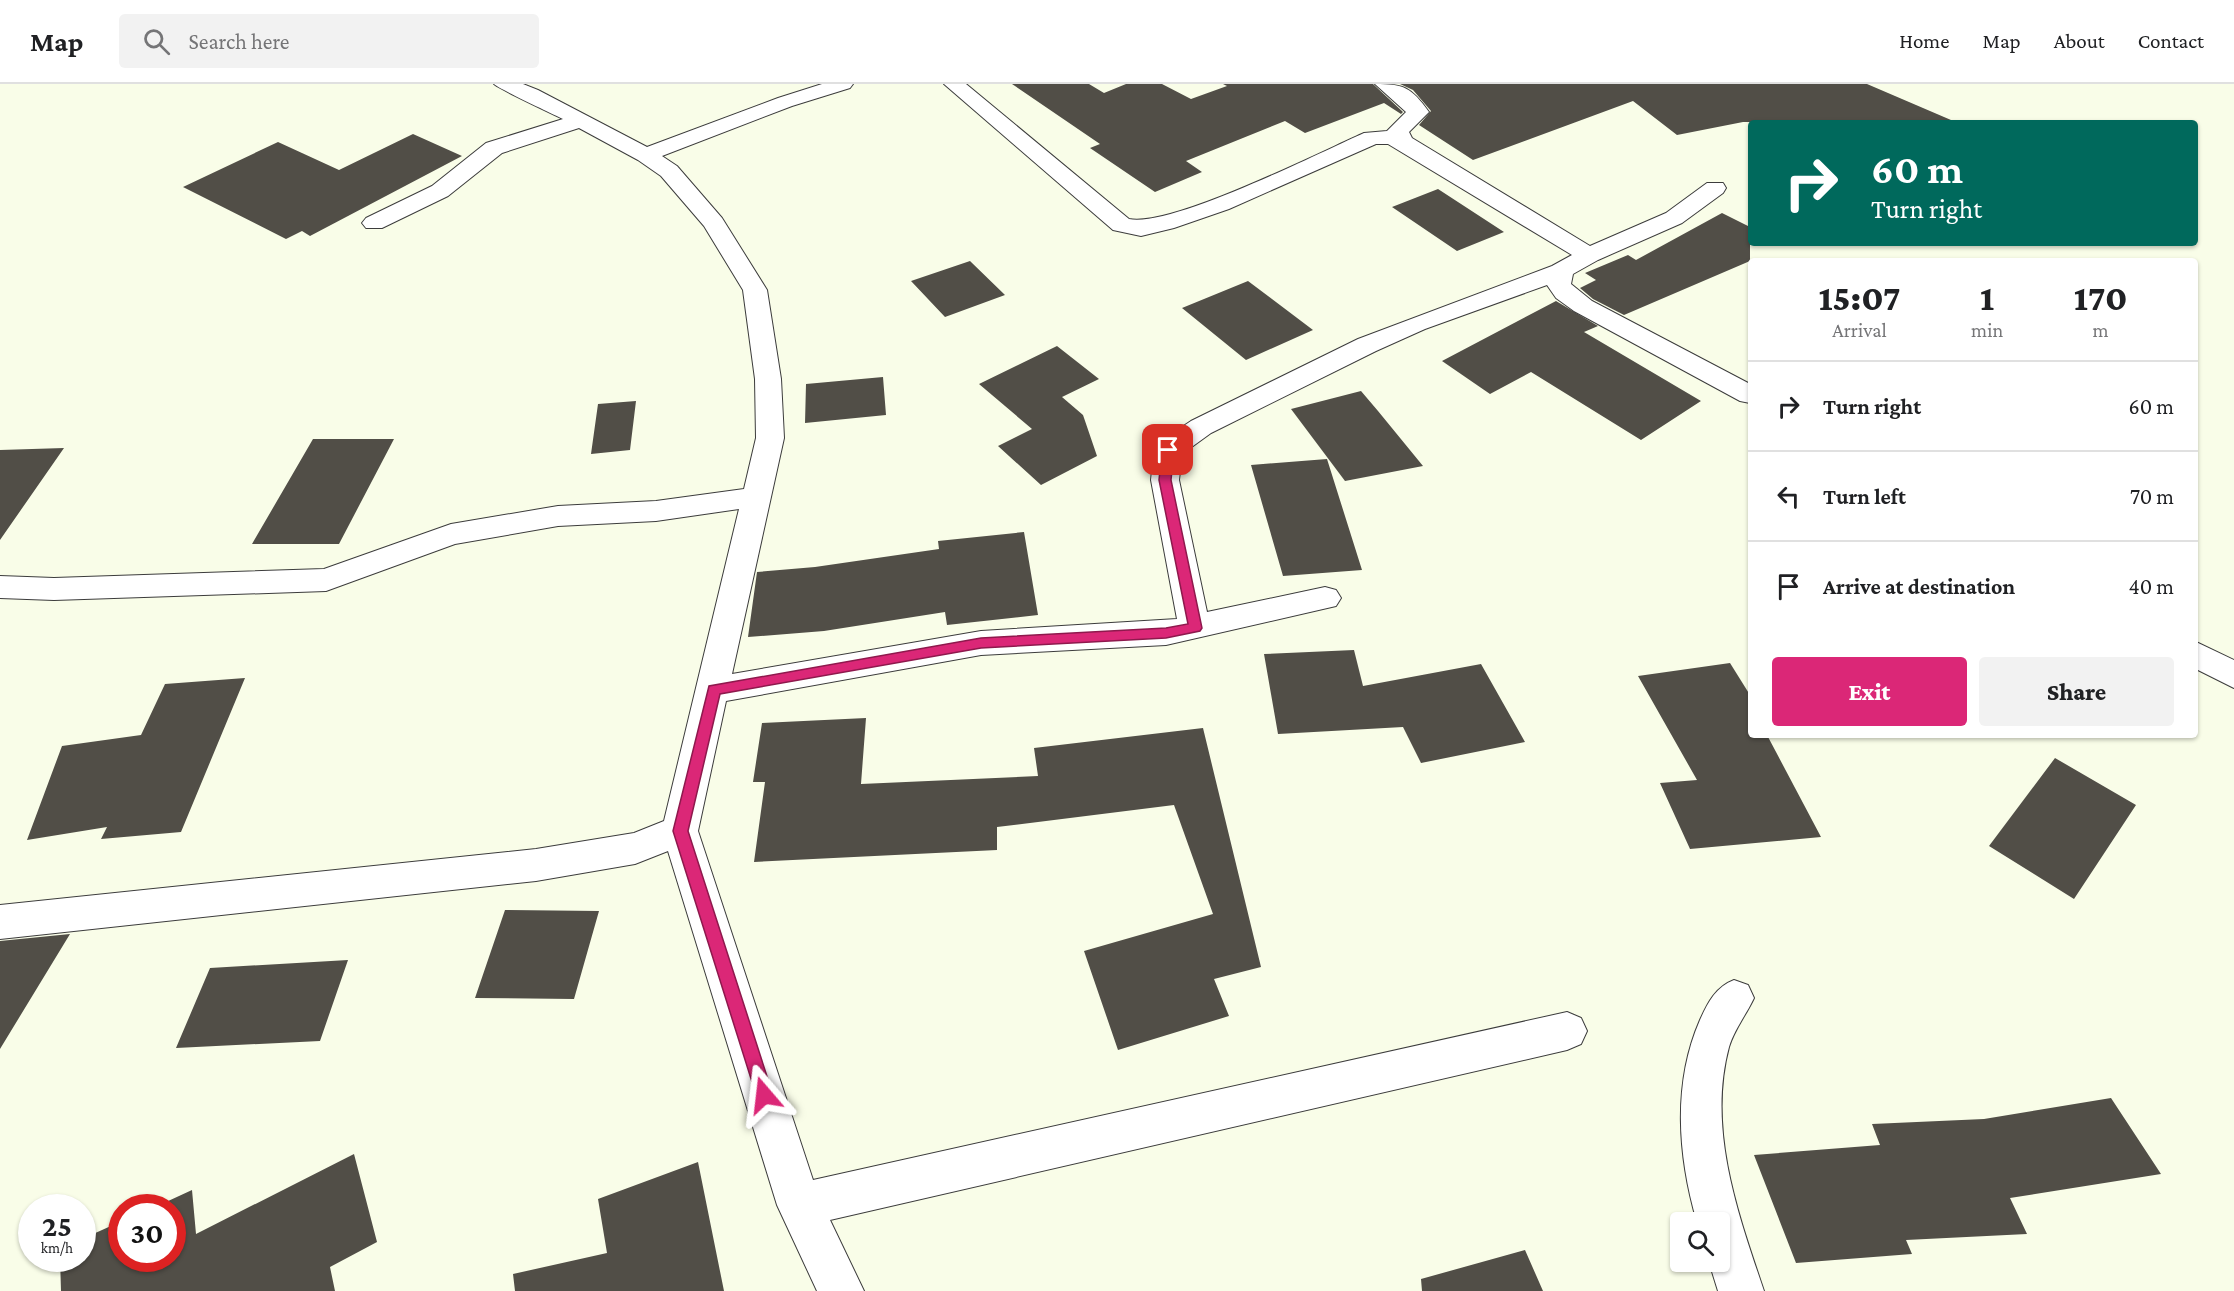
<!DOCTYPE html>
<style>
body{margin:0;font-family:"Crimson Pro",serif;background:#f2f2f2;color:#202124;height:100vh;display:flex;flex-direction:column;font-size:22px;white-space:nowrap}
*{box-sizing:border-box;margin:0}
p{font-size:20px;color:#757577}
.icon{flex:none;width:33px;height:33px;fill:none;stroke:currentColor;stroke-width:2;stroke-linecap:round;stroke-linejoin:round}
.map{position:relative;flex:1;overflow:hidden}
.panel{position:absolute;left:1748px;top:174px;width:450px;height:480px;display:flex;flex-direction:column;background:#fff;border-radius:6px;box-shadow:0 2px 4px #0004}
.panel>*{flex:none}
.banner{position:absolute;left:1748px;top:36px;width:450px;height:126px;border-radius:6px;box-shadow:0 2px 4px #0004;background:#00695c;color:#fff;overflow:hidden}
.fabs{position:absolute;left:1670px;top:1128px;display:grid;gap:12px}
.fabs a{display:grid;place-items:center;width:60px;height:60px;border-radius:6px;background:#fff;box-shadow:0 2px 4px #0004;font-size:30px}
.speed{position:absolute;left:18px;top:1110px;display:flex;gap:12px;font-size:30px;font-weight:700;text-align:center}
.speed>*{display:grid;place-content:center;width:78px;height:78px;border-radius:50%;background:#fff;box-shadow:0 2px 4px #0004;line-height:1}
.speed small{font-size:15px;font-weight:400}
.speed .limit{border:9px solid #d22;background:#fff;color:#111}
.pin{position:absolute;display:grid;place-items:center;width:51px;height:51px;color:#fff;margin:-26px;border-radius:12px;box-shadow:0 3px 9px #0006}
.me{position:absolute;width:66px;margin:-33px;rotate:343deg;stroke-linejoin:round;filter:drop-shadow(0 0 4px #0008)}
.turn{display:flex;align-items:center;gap:21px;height:126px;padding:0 24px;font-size:27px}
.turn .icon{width:78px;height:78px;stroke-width:2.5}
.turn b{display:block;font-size:42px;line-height:51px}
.eta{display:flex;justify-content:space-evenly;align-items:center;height:102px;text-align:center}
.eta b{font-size:36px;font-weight:800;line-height:42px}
.cta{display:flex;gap:12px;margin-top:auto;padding:12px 24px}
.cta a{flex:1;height:69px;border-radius:6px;background:#db2777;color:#fff;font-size:24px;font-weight:800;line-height:69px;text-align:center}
.cta a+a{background:#f2f2f2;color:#202124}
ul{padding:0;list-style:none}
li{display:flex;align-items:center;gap:18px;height:90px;padding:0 24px;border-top:2px solid #e0e0e0}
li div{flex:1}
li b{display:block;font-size:22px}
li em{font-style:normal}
header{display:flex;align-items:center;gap:36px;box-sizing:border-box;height:84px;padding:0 30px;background:#fff;border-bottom:2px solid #e0e0e0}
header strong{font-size:28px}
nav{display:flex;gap:33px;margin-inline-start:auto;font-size:21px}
.search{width:420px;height:54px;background:#f2f2f2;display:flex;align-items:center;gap:15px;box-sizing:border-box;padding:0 21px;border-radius:6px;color:#757577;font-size:22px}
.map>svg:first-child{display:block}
</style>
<header>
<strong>Map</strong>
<div class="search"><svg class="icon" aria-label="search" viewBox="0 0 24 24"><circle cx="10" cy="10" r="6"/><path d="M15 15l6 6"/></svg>Search here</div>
<nav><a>Home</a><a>Map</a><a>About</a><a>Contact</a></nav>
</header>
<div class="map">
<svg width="2234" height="1207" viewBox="0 0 2234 1207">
<rect width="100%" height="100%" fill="#f9fde8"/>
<!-- building -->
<path fill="#514e47" d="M1012,0H1089L1104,9L1126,0H1162L1191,15L1227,2L1223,0H1373L1403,28L1401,30L1384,19L1305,49L1285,37L1186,77L1202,88L1155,108L1090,64L1100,60Z
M1400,0H1867L1958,39L1743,38L1677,51L1633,17L1473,76L1419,41L1431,27L1413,6Z
M413,50L462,72L310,152L302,147L286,155L183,103L278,58L339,86Z
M1438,105L1504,148L1457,167L1392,123Z
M1722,129L1750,143V177L1624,231L1593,215L1580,204L1596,196L1585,189L1628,171L1636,176Z
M970,177L1005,211L945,233L911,197Z
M1248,197L1313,246L1246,276L1182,224Z
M1556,217L1598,242L1584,248L1701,317L1641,356L1531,288L1490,310L1442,277Z
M1057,262L1099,295L1062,313L1083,331L1097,372L1041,401L998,362L1032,345L979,300Z
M883,293L886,331L805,339L806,300Z
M1361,307L1378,327L1423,382L1345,397L1291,325Z
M636,317L630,366L591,370L598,320Z
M313,355H394L339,460H252Z
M64,364L0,456V366Z
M1327,375L1362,486L1283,492L1251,381Z
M1024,448L1038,531L947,541L945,528L824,547L748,553L757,488L815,483L939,465L938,457Z
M1354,566L1363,602L1481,580L1525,658L1421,679L1403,643L1278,650L1264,570Z
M1730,579L1750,611V651H1767L1821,753L1690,765L1660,699L1697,696L1638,592Z
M245,594L181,748L101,755L107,743L27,756L62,662L141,651L165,600Z
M866,634L861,700L1038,692L1034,664L1203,644L1261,883L1214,895L1229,932L1118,966L1084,867L1213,830L1174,721L997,743V766L754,778L765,698H753L762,639Z
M2055,674L2136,721L2074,815L1989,762Z
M505,826L599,827L574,915L475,914Z
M70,850L0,965V857Z
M348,876L320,957L176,964L210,884Z
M2111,1014L2161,1090L2010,1114L2027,1150L1906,1156L1912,1170L1796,1179L1754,1071L1880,1061L1872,1040L1984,1035Z
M354,1070L377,1158L330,1183L335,1207H61L60,1174H82V1155L122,1137V1174H172V1124H153L192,1106L196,1150Z
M698,1078L724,1207H515L513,1190L607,1169L598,1115Z
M1525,1166L1543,1207H1422L1421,1195Z"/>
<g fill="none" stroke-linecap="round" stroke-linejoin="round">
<defs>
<path id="minor" d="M494,0H523L538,6L647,63L778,14L822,0H853L850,4L792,22L662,72L677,82L722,134L767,206L781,295L784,354L732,590L981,547L1177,535L1151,396L1154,366L1158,359L1191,337L1358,255L1552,182L1572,171L1388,60H1376L1229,125L1174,144L1141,152L1113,146L944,0H966L1129,135C1170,144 1319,69 1364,49L1387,47L1406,28L1375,0C1404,0 1411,3 1429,28L1409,48L1412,54L1590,162L1666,129L1707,99H1723L1726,104L1723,109L1682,139L1598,176L1573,190L1571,200L1592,217L1750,300V319L1740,317L1574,227L1556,214L1547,201L1425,245L1376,267L1211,349L1182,370L1179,396L1207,528L1325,503L1336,506L1341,514L1336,522L1166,561L981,571L726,617L698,747L813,1096L1567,928L1581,934L1587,947L1581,960L1567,966L830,1136L864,1207H817L777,1121L668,767L635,780L536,797L0,855V821L536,765L634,749L664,737L739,425L656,437L558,442L455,460L326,507L54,516L0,514V492L54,494L324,485L451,440L558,422L656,417L744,405L756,354L755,295L743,206L704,142L661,92L638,76L579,44L502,69L448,112L382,144H366L362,139L366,134L432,102L486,59L563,35C553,30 497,4 494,0Z
M2194,557L2234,576V604L2194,584Z
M1734,896L1748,901L1754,914C1746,931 1734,946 1729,963C1707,1045 1738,1130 1764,1207H1718L1709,1178H1719V1138H1697C1678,1073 1672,1000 1700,936C1708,918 1716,903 1734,896Z"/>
</defs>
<!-- minor casing -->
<use href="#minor" stroke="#3c3c3c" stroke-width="2"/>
<!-- minor -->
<use href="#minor" fill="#fff" fill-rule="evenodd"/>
</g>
<!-- route -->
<path fill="#db2777" stroke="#8e194d" stroke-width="1.5" d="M1168,362L1174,366L1171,396L1202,544L1200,547L1166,554L981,564L720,610L688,747L773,1011L770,1017L764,1019L758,1017L673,747L709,602L981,554L1166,544L1188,540L1159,396L1162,366Z"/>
</svg>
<div class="fabs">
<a><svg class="icon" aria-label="search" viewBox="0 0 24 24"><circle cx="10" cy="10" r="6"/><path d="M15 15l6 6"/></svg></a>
</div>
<div class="speed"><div>25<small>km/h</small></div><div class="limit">30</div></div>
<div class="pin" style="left:1168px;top:366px;background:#d93025"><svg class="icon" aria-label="arrive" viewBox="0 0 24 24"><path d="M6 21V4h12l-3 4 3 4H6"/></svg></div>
<svg class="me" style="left:764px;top:1011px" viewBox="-20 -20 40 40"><path d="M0-17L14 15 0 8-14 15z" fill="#db2777" stroke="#fff" stroke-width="4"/></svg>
<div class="banner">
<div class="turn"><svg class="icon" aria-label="right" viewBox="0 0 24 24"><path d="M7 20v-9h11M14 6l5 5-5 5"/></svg><div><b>60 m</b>Turn right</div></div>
</div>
<section class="panel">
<div class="eta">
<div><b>15:07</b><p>Arrival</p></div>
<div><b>1</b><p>min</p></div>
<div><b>170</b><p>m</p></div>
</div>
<ul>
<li><svg class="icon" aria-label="right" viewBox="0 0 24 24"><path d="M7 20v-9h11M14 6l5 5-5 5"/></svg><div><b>Turn right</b></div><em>60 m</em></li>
<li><svg class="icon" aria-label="left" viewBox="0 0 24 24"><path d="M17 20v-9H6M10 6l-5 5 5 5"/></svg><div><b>Turn left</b></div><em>70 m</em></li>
<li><svg class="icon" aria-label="arrive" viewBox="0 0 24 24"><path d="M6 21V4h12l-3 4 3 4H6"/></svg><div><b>Arrive at destination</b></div><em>40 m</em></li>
</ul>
<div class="cta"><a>Exit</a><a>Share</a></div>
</section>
</div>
